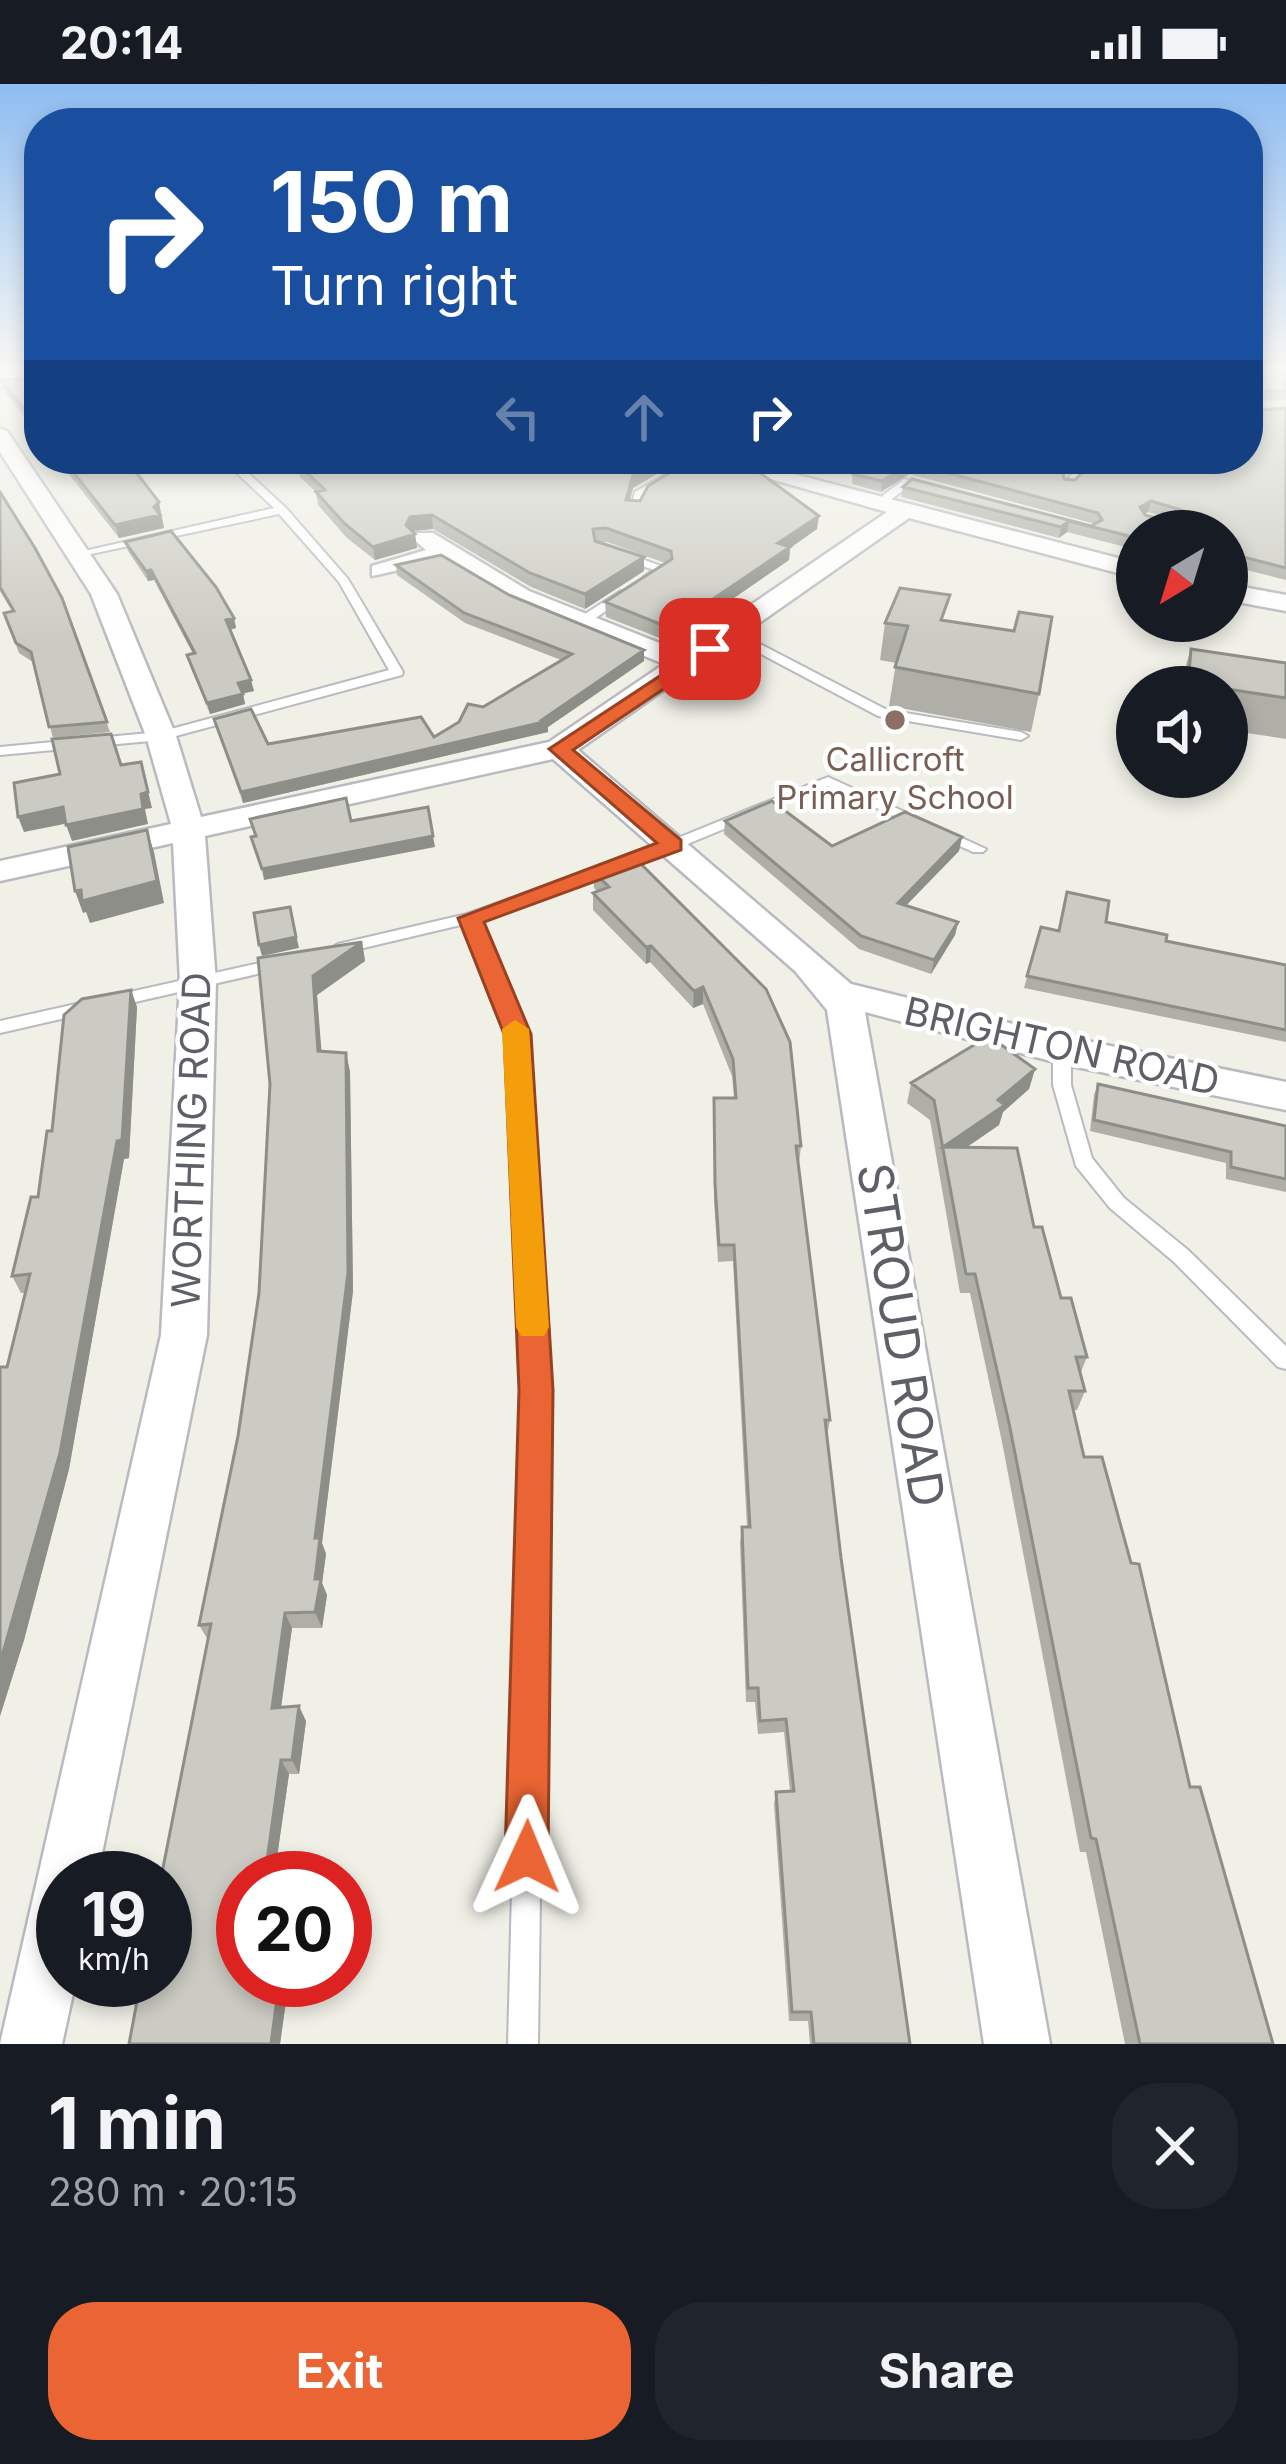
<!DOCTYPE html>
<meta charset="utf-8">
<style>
body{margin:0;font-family:Inter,sans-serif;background:#20242c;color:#f1f3f6;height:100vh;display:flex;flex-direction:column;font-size:45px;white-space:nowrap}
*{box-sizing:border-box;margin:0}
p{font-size:39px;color:#9ea1a6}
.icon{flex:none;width:66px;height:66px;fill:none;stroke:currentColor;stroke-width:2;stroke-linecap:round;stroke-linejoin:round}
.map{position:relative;height:1960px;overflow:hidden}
.panel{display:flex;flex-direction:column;background:#171b24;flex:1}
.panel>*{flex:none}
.guide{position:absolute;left:24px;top:24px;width:1239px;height:366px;border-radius:48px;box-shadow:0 6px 18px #0003;background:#1a4fa0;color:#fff;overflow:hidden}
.needle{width:78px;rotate:218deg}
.controls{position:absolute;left:1116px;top:426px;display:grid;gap:24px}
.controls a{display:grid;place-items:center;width:132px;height:132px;border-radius:50%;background:#171b24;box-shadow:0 6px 18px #0003;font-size:60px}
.speed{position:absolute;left:36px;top:1767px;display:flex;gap:24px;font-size:60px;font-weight:700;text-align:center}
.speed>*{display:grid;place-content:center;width:156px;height:156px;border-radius:50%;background:#171b24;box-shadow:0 6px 18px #0003;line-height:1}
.speed small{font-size:30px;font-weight:400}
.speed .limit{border:18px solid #d22;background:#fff;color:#111}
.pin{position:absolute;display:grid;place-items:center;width:102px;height:102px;color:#fff;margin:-51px;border-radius:24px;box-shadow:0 6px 18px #0006}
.me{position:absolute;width:132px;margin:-66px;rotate:1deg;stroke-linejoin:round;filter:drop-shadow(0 0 9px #0008)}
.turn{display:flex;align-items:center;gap:42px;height:252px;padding:0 48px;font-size:54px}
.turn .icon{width:156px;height:156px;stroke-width:2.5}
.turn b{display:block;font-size:84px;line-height:102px}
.lanes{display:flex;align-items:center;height:114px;padding:0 48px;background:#0003;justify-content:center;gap:60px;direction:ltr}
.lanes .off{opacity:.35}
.round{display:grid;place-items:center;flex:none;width:126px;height:126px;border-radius:48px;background:#20242c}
.head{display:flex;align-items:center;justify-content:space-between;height:204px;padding:0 48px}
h1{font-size:72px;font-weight:700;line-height:90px}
.action{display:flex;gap:24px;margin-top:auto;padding:24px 48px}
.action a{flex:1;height:138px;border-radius:48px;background:#ea6533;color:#fff;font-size:48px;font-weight:700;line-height:138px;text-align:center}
.action a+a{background:#20242c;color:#f1f3f6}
.status{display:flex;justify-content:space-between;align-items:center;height:84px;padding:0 60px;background:#171b24;direction:ltr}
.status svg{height:33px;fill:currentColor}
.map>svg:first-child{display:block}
</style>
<div class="status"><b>20:14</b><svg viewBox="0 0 49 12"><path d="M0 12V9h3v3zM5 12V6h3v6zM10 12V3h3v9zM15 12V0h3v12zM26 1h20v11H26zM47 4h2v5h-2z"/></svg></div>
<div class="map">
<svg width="1286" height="1960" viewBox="0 0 1286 1960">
<rect width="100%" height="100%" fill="#f0f0e7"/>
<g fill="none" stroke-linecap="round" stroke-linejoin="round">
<defs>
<path id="service" d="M222,375H233L286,424L348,495L403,588L402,591L161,656L0,671V663L160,648L389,586L339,498L279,430L77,473L71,470L274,424Z
M692,375H704L644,412L638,427H630L635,408Z
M1085,375L1094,377L1073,402H1065V398Z
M904,395L934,403L929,406L910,401L880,424H872V420Z
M617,469H625L669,485L652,497H644V493L654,486L617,473Z
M621,507L631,510L582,543H574V537Z
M733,546L887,626L1021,648L1028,652L1021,656L878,632L729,553L727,550Z
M828,693L986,765L983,768H973L828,702L678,764L480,836L526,950L547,1306L538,1960H508L525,1306L508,950L465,840L338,870L330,865L338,860L467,830L668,758Z
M282,874L290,879L288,883L0,949V937Z
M1062,960L1071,966V1001L1092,1074L1124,1114L1188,1166L1286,1262V1285L1278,1283L1174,1178L1110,1124L1076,1082L1053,1001V966Z"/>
<path id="minor" d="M8,284H30L0,304V289Z
M0,345L7,347L117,510L176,652L201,733L549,658L664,580L511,517L443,476L372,492V482L426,466L412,454L415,449H433L529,507L682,568L887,428L700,375H736L1137,479V494L909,434L578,666L851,900L1062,952L1286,998V1026L1062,980L865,928L1050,1960H984L827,926L795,887L553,675L205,752L216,898L207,1251L97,1794H63V1896H76L62,1960H0L161,1251L180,898L173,759L0,797V777L171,740L146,652L91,510L0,368Z
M1079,375H1102L1089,384Z
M1227,500L1286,511V527L1227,516Z"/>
</defs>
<!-- service casing -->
<use href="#service" stroke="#b9bac0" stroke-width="4"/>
<!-- minor casing -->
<use href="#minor" stroke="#b9bac0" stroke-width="5"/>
<!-- service -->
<use href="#service" fill="#fff" fill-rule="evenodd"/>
<!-- minor -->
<use href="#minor" fill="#fff" fill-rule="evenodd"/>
</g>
<!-- wall -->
<path fill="#afafa8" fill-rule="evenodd" d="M23,284H39V352L4,307L0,295L38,296L25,293Z
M1248,284H1286V316L1249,317L1251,327L1286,324V496L1239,484L1234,490L1227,489V447H1137V466L1067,448L1059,454L901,413L903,403L1091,442L1095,440L909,390L881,408L852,400L853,375L1064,393V395L1075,396ZM1148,428L1179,437L1176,439L1144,430Z
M57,375H132L127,376L162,431L161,433L164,444L119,454Z
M298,380H356L633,404L630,417L817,445L790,464L789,476L670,558L606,533L605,518L665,479L607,458H600L644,487L585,525L531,503L433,445L411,447L415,450L417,464L375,476L347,454L318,421L316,408L300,393Z
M0,408L62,514L110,648L53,654L33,578L19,569L4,529L12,527L0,507Z
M125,458L234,534L236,544L230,546L254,607L243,609L245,620L210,630L190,581L187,571L193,570L154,496L148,497L128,467Z
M396,481L509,511L644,577L548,643V648L243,719L214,635L268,660L434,653L561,576L465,539L397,491Z
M946,537L1039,610L1031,648L889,622L896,579L880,576L885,539Z
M1191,565L1286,579V655L1227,646V603H1179Z
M725,737L832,762L962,753L959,767L906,821L958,838L955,851L931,890L859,865L724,750Z
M633,772L801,1062L799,1079L830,1336L827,1351L841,1474L910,1960H810L808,1937H789L774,1720L776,1708L790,1707L784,1648L758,1650L755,1618H746L740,1458L742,1443H747L733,1177L718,1178L714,1117V1014H734L732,992L703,920L693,924L650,878L646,880L593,826V809L597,807L594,804L593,787Z
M1106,838L1166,857L1286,881V958L1024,904L1041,843L1059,847Z
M362,858L365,877L317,911L321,968L346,969L350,988L353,1207L322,1459L326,1470L322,1499L327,1511L322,1544H292L281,1623L306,1637L299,1690H289L274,1794H243V1896H266L264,1908L286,1917L280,1960H129L208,1556L199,1541L238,1352L259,1209L270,1000L258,874Z
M131,906L137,923L129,1074L124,1075L69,1385L24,1556L0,1632V1283H7L26,1209H21L12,1192L38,1113L52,1047Z
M1035,985L1029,1005L1003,1028L999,1041L967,1063L1034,1143L1061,1214L1087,1273L1080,1290L1085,1307L1077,1326H1073L1084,1373L1273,1960H1125L1086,1768H1080L1002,1358L970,1209H960L930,1036L907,1019L911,999Z
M1098,1000L1286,1042V1108L1226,1095V1079L1090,1047L1094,1011Z"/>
<!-- shaded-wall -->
<path fill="#8e8e88" d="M661,375H683L633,404L626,430V416L633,391Z
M911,379L909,390L881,408L882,397Z
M1151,417L1148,428L1138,434L1140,423Z
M159,418L164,444L119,454L115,441L154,423Z
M432,431L433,445L411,447L415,450L417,464L375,476L373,463L406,441L410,433Z
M819,432L817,445L790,464L789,476L670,558V544L778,459Z
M1069,437L1067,448L1059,454L1061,443Z
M644,473V487L585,525V510Z
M151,486L154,496L148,497L146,487Z
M234,534L236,544L228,546L226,536Z
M644,566V577L548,643V648L243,719L241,708L542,636Z
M251,596L254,607L240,610L238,599Z
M243,610L245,620L210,630L207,619Z
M141,678L152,724L145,725L148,740L72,757L66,741L141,710Z
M63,723L69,739L24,748L18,733Z
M147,746L154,768L164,819L90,839L86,828L83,829L75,807Z
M433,752L435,763L264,796L262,785Z
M962,753L959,767L896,832L898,819Z
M290,823L299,864L262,872L259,861Z
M958,838L955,851L931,890L934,876Z
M362,858L365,877L317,911L323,986L318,967L313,892Z
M651,862L650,878L646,880V863Z
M703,903V920L693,924L694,907Z
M131,906L137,923L129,1074L124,1075L69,1385L24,1556L0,1632V1579Z
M346,969L350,988L353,1207L322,1459L326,1470L322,1499L327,1511L322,1544L315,1528V1454Z
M1035,985L1029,1005L1003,1028L999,1041L945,1078L943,1065Z
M285,1529L292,1544L279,1638L272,1624Z
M299,1622L306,1637L299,1690L292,1676Z
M281,1676L289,1690L274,1794H266L265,1791Z
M243,1820V1870L235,1861Z
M256,1896H266L263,1919L254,1909Z
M278,1907L286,1917L280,1960H271Z"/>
<!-- building -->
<path fill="#cbcbc3" stroke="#8e8e88" stroke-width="3" fill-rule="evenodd" d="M39,284V344L0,295L38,296Z
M1248,284H1286V307H1248Z
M1248,309L1251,327L1286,324V484L1243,473L1238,479L1227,477V447H1137V454L1069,437L1061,443L903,403L912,395L1091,442L1102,436L1098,429L911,379L882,397L853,390L854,375H1070L1063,388L1064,395L1075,396L1095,375H1248ZM1151,417L1185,427L1184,435L1176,439L1145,431L1140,423Z
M63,375H126L159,418L154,423L160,431L115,441Z
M322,375H350L356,380L365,375H661L633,391L626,416L640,417L648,402L692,375H730L748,380L819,432L778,459L790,463L670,544L605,518L672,475L671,467L606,444L593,445L595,457L644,473L585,510L530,489L432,431L410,433L406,441L415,450L373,463L345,440L316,408L325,406L298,380Z
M0,408L35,464L62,514L107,638L49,643L31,568L16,559L4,529L14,527L0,503Z
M171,447L216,503L234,534L226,536L251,596L238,599L243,610L207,619L187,571L195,569L151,486L146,487L125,458Z
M441,471L509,511L644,566L542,636L548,637L241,708L214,635L251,625L268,660L421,633L434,653L459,638L468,620L483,623L572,570L464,529L396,481Z
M900,504L950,511L941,536L1014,547L1019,528L1052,533L1039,610L895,583L908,542L885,539Z
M1191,565L1286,579V614L1227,605V603L1188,600Z
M111,650L121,681L141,678L148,708L141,710L143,725L66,741L63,723L18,733L14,699L60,690L52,655Z
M346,714L351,737L428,723L433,752L262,785L251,753L256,752L250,735Z
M772,717L832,762L905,728L962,753L898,819L958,838L934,876L861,852L725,737Z
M147,746L157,797L82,817L81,806L75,807L68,763Z
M633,772L766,905L790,958L801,1062H796L830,1336H825L841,1474L910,1960H814L811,1928H792L776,1708L794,1707L786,1635L760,1637L758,1604H748L742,1443H750L734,1161H719L715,1100L714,1014H736L733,975L703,903L694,907L651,862L646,863L593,809L609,803L593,787Z
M1067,808L1109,817L1106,838L1167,851L1166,857L1286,881V946L1027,892L1041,843L1059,847Z
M290,823L296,853L259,861L254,829Z
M362,858L313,892L318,967L346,969L348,1189L315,1454H320L315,1495H321L315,1528L285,1529L272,1624L299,1622L292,1676H281L265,1791L248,1792V1794H243V1820L235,1861H243V1896H256L254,1909L278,1907L271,1960H129L141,1896H165V1794H161L211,1540L199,1541L238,1352L259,1209L270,1000L258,874Z
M131,906L122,1056L117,1057L60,1369L0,1579V1283H7L30,1190L12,1192L31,1113H38L47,1047H52L64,931L82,915Z
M989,952L1035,985L998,1016L1005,1021L943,1063L1017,1064L1034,1143H1042L1061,1214H1071L1087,1273H1076L1085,1307H1069L1084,1373H1102L1131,1479L1139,1480L1190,1703H1200L1273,1960H1140L1096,1755L1091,1754L1009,1339L975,1190H966L934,1016L911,999Z
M1098,1000L1286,1042V1095L1231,1083V1068L1094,1036Z"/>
<!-- sky -->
<linearGradient id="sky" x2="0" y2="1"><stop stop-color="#8ebcf1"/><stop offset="0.51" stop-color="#f8f8f4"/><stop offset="1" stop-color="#f8f8f4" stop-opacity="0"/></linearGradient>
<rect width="1286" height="559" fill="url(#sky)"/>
<!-- route -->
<path fill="#ea6533" stroke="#984221" stroke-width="3" d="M710,559L717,561V569L573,666L681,756V766L484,838L531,950L553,1306L548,1773L542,1788L527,1795L512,1788L505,1773L519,1306L504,950L458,834L657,759L549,665Z"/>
<!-- slow -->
<path fill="#f59e0b" d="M515,936L529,945L549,1243L544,1252H521L516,1243L502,945Z"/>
<!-- markers -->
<circle fill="#8d6e63" stroke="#fff" stroke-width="4.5" cx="895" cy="636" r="12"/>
<g text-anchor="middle" stroke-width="9" stroke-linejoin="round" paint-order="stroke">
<!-- far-education labels -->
<g font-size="33" fill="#785e54" stroke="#fff">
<text x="895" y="687">Callicroft<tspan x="895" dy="38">Primary School</tspan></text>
</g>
<!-- street labels -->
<g font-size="39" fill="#5e6067" stroke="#fff">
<text transform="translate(1062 962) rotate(13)" y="14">BRIGHTON ROAD</text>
<text transform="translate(191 1056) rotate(-88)" y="14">WORTHING ROAD</text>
</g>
<!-- near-street labels -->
<g font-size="48" fill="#5e6067" stroke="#fff">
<text transform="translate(901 1251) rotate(81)" y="17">STROUD ROAD</text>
</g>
</g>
</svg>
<div class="controls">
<a><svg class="needle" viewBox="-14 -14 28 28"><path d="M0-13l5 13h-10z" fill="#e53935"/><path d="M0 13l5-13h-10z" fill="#9ea1a6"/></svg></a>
<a><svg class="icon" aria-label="sound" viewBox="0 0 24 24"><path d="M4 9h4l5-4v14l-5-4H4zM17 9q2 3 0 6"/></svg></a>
</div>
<div class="speed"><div>19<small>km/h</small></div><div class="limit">20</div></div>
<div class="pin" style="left:710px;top:565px;background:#d93025"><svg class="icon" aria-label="arrive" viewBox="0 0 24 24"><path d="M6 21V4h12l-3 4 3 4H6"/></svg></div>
<svg class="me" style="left:527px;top:1773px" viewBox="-20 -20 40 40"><path d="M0-17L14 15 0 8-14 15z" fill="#ea6533" stroke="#fff" stroke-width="4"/></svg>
<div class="guide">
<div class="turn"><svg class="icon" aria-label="right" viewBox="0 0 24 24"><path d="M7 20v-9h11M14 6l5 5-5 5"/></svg><div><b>150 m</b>Turn right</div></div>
<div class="lanes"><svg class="icon off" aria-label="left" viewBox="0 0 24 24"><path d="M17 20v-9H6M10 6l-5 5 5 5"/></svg><svg class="icon off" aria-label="ahead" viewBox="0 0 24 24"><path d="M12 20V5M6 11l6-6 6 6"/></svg><svg class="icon" aria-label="right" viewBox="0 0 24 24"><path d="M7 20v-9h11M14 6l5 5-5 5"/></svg></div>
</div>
</div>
<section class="panel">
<div class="head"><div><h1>1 min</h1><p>280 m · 20:15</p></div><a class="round"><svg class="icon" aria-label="close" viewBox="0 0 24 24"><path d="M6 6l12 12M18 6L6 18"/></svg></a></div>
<div class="action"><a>Exit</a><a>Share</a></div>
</section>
